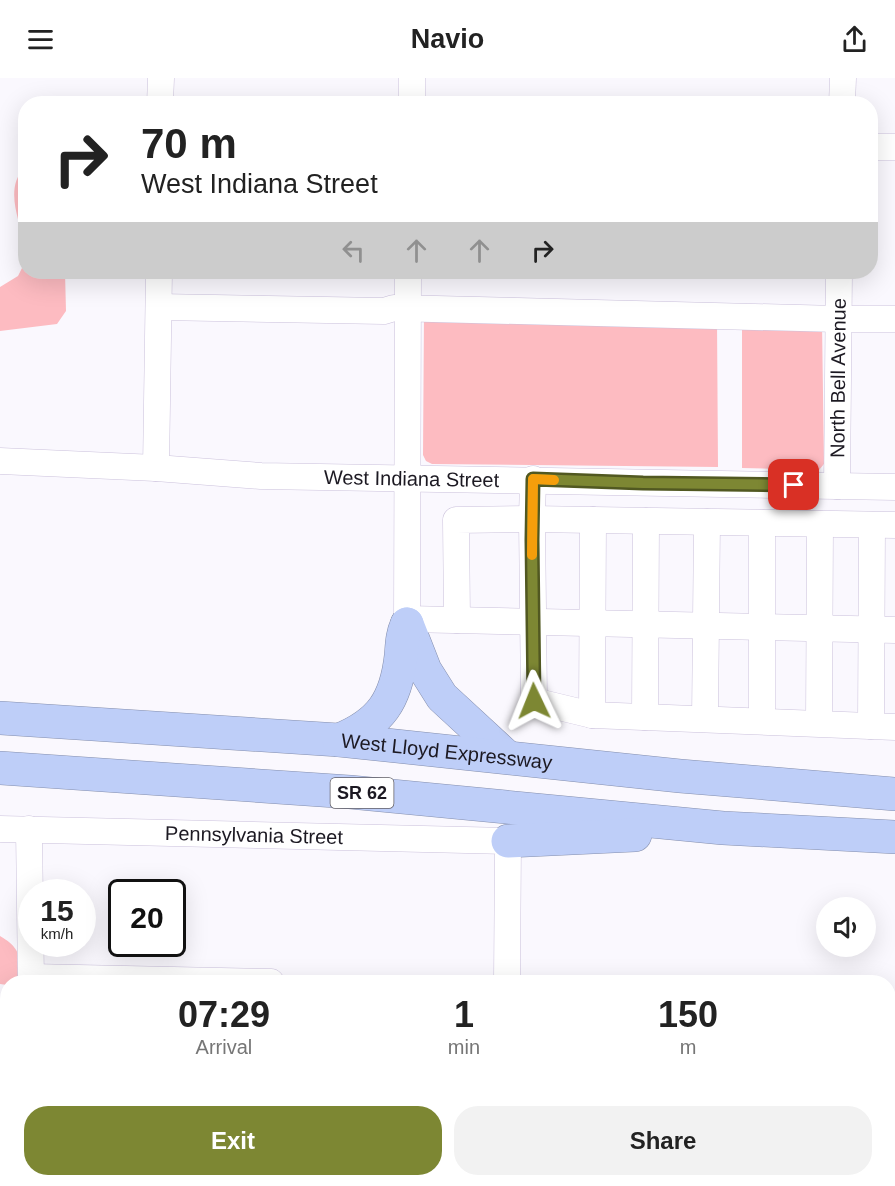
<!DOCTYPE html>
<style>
body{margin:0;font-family:Arial,sans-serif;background:#f2f2f2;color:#222;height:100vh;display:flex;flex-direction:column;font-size:22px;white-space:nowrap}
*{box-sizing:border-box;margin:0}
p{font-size:20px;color:#767676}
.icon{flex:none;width:33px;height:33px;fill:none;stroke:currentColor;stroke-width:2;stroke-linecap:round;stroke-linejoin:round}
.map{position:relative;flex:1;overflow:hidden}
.side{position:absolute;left:0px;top:897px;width:896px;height:212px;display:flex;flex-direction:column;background:#fff;border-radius:24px 24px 0 0;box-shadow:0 6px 24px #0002}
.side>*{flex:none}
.top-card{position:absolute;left:18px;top:18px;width:860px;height:183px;border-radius:24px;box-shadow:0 6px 24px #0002;background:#fff;color:#222;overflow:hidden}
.tools{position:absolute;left:816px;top:819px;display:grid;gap:12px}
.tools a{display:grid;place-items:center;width:60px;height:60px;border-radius:50%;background:#fff;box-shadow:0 6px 24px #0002;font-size:30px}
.speed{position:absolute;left:18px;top:801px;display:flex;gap:12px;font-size:30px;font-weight:700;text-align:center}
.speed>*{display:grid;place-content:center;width:78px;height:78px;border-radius:50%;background:#fff;box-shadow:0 6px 24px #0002;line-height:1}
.speed small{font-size:15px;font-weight:400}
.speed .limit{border:3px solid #111;border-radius:9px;background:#fff;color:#111}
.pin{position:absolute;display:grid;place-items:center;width:51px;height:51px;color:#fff;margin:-26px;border-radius:12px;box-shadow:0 3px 9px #0006}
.me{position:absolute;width:66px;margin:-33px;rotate:358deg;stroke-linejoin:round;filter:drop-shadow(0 0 4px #0008)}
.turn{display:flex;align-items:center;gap:21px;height:126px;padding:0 24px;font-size:27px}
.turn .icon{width:78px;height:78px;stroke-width:2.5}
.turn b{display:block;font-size:42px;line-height:51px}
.lanes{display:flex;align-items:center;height:57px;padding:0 24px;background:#0003;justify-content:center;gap:30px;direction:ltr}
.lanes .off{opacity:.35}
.eta{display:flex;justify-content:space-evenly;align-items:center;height:102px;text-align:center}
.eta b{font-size:36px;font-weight:700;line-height:42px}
.cta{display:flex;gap:12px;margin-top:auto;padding:12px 24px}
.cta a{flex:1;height:69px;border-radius:24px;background:#7d8733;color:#fff;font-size:24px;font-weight:700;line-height:69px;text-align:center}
.cta a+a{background:#f2f2f2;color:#222}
header{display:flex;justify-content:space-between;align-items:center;height:78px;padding:0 24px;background:#fff;font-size:27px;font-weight:700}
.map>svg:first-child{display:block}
</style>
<header><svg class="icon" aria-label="menu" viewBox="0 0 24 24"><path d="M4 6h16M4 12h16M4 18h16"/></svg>Navio<svg class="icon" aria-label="share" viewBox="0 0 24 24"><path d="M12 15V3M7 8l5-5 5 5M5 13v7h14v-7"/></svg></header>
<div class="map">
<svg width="895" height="1108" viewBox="0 0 895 1108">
<rect width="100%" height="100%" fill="#faf8fe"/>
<!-- green -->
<path fill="#fdbbc1" d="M25,89V167C19,141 4,110 25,89Z
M25,184L26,194H65L66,233L57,246L0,253V209L18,198Z
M424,237L717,243L718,389L432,386L426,383L423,377Z
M742,243L822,245L824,386L819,392L742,390Z
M0,858C19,869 22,879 20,900L13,904H8L7,907L0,906Z"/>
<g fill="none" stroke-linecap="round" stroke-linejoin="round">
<defs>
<g id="minor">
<path d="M160,26L161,0"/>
<path d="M412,26V0"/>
<path d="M842,26L843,0"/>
<path d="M870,69H895"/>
<path d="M159,229L384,233L394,230L838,241H895"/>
<path id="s1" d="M0,383L156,390L261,398L895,409"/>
<path d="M156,390L159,194"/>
<path d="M533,401L532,441L534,623L592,637L895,649"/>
<path id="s2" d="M837,408L839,194"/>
<path d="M407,541L895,552"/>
<path d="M457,542L456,442L532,441L895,447"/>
<path d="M407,546L408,194"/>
<path d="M592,637L593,442"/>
<path d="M645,639L646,443"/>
<path d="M705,641L707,444"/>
<path d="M762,643V445"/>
<path d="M819,645L820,446"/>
<path d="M871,648L872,447"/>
<path id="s3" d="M0,751L508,763L507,904"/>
<path d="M29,751L31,904"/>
<path d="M31,899L271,904"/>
<path d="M0,1040H8"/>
<path d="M888,1094H895"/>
<path d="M18,1101V1108"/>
<path d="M596,1101V1108"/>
<path d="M720,1101L731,1105V1108"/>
<path d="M500,1108V1101"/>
<path d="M857,1108L858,1101"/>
</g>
<g id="highway">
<path d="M407,546L425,592L442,619L506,678"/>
<path id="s4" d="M0,640L339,662L680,698L895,716"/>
<path d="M339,662C381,645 396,622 401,578C402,566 402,557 407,546"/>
<path d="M0,690L350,714L723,750L895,759"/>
<path d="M508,763L635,757"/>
</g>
</defs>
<!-- minor casing -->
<use href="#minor" stroke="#cbc1dc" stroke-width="27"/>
<!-- highway casing -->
<use href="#highway" stroke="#858fad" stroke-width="34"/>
<!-- minor -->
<use href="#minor" stroke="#fff" stroke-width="26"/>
<!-- highway -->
<use href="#highway" stroke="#becef8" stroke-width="33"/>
</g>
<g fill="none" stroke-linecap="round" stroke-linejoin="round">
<defs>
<path id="route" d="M534,623L532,462L533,401L643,405L794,407"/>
</defs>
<!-- route casing -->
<use href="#route" stroke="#515821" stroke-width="15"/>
<!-- route -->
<use href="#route" stroke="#7d8733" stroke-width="10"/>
<!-- slow -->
<path stroke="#f59e0b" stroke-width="10" d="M532,477L533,401L554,402"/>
</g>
<g text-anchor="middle" stroke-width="6" stroke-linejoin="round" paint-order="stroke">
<!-- shield labels -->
<rect fill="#fff" stroke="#605e64" stroke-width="1.5" x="330.5" y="700" width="63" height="30" rx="4.5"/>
<g font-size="18" font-weight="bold" fill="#1c1922">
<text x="362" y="721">SR 62</text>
</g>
<!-- street labels -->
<g font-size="20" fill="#1c1922" stroke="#fff">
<text dy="7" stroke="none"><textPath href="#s2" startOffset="108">North Bell Avenue</textPath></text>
<text dy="7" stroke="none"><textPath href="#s1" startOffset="412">West Indiana Street</textPath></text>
<text dy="7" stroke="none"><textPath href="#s4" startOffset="448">West Lloyd Expressway</textPath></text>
<text dy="7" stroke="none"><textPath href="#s3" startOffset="254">Pennsylvania Street</textPath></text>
</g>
</g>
</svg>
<div class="tools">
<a><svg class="icon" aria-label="sound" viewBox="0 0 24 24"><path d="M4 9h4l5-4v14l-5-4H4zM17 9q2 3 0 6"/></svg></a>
</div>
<div class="speed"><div>15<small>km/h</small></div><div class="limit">20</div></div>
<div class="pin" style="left:794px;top:407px;background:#d93025"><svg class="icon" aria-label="arrive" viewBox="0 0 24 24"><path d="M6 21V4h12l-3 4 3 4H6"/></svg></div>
<svg class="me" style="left:534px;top:623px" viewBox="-20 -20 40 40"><path d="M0-17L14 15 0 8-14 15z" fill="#7d8733" stroke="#fff" stroke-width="4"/></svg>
<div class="top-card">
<div class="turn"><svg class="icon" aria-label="right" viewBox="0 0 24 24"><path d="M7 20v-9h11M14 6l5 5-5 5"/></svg><div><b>70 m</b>West Indiana Street</div></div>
<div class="lanes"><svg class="icon off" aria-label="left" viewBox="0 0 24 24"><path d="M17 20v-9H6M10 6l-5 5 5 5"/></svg><svg class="icon off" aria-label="ahead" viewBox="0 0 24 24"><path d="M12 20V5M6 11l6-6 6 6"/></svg><svg class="icon off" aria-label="ahead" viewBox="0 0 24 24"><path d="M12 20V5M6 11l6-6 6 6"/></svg><svg class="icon" aria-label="right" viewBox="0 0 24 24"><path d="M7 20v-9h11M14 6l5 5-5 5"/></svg></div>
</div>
<section class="side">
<div class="eta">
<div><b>07:29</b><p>Arrival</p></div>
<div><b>1</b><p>min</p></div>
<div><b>150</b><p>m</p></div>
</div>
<div class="cta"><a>Exit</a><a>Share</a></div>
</section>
</div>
